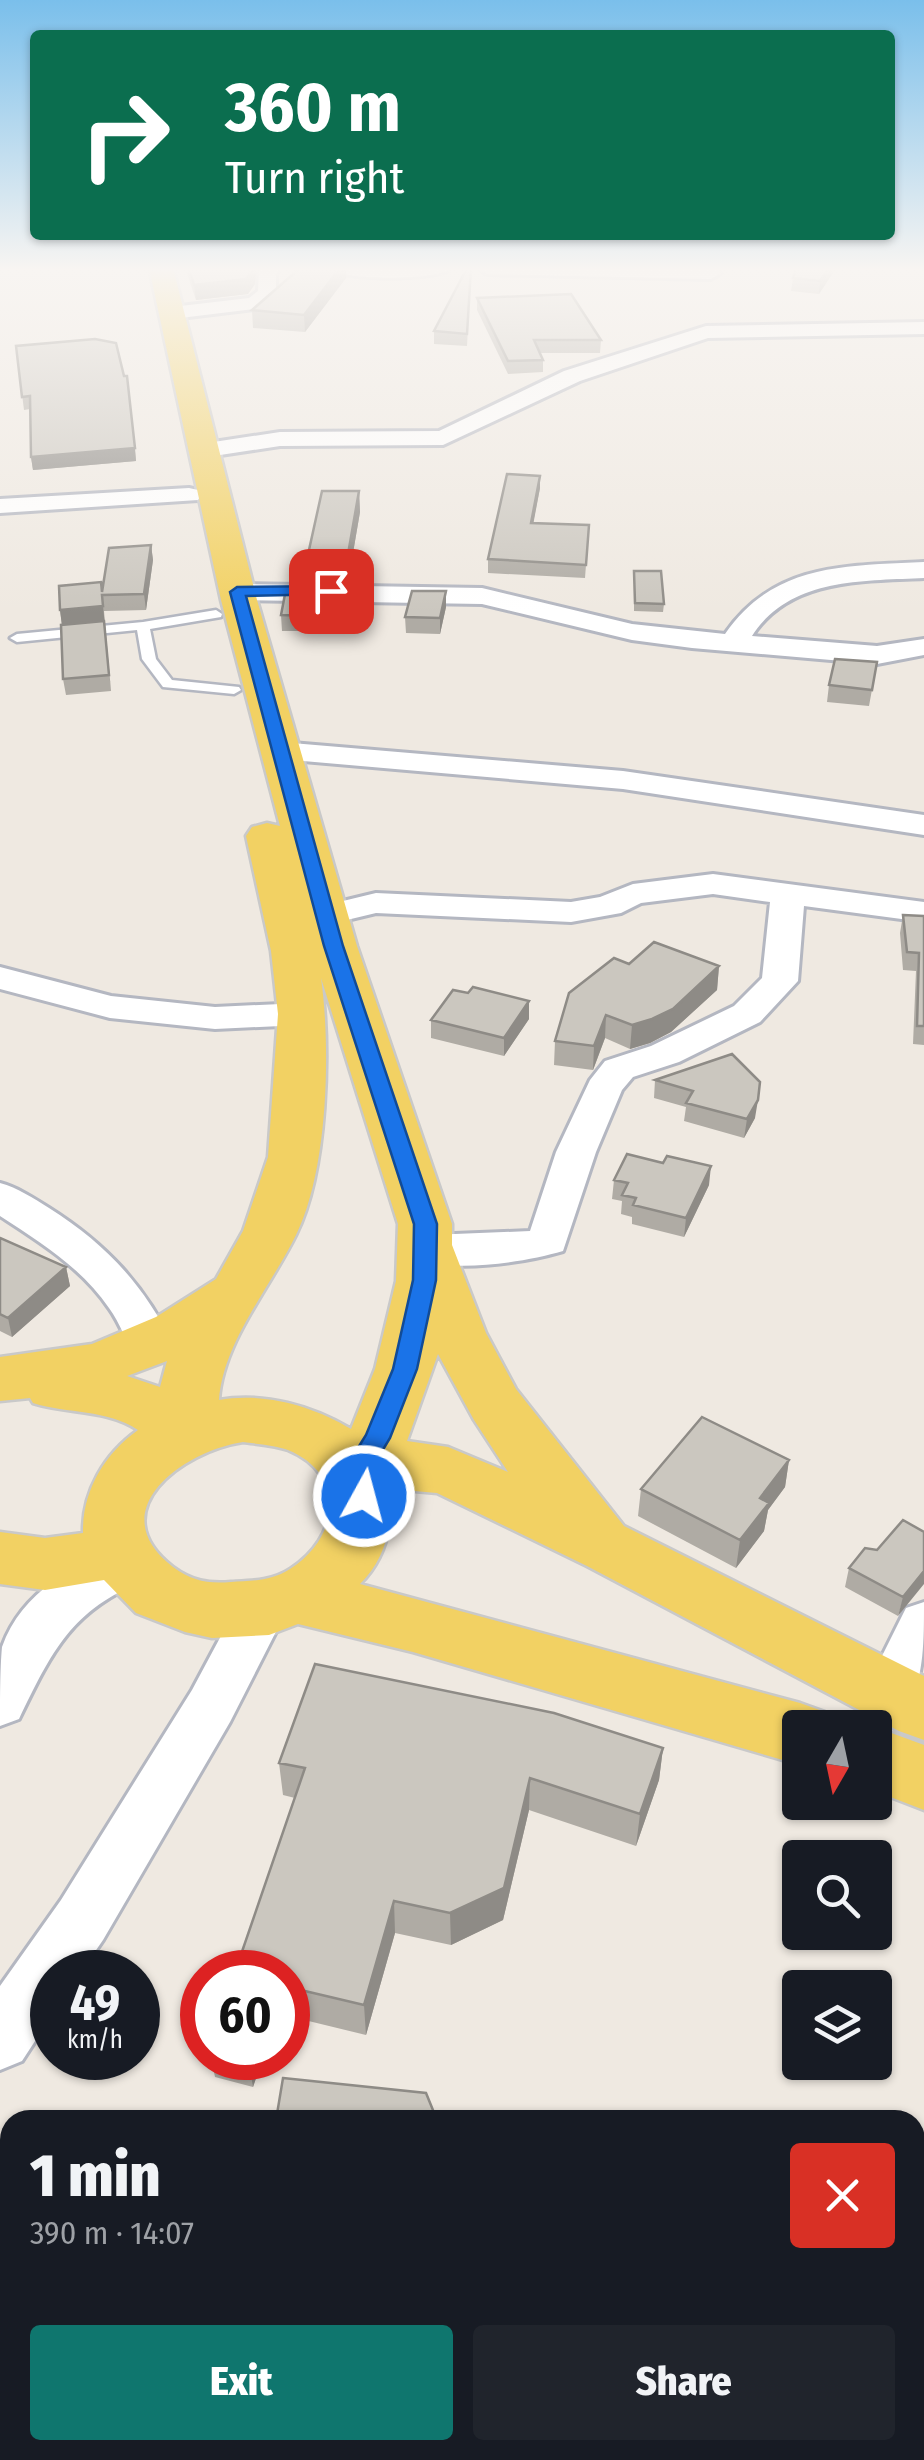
<!DOCTYPE html>
<meta charset="utf-8">
<style>
body{margin:0;font-family:"Fira Sans Condensed",sans-serif;background:#20242c;color:#f1f3f6;height:100vh;display:flex;flex-direction:column;font-size:38px;white-space:nowrap}
*{box-sizing:border-box;margin:0}
p{font-size:32px;color:#9ea1a6}
.icon{flex:none;width:55px;height:55px;fill:none;stroke:currentColor;stroke-width:2;stroke-linecap:round;stroke-linejoin:round}
.map{position:relative;flex:1;overflow:hidden}
.details{position:absolute;left:0px;top:2110px;width:925px;height:350px;display:flex;flex-direction:column;background:#171b24;border-radius:30px 30px 0 0;box-shadow:0 2px 8px #0004}
.details>*{flex:none}
.top-card{position:absolute;left:30px;top:30px;width:865px;height:210px;border-radius:10px;box-shadow:0 2px 8px #0004;background:#0b6e4f;color:#fff;overflow:hidden}
.needle{width:65px;rotate:189deg}
.fabs{position:absolute;left:782px;top:1710px;display:grid;gap:20px}
.fabs a{display:grid;place-items:center;width:110px;height:110px;border-radius:10px;background:#171b24;box-shadow:0 2px 8px #0004;font-size:50px}
.speed{position:absolute;left:30px;top:1950px;display:flex;gap:20px;font-size:50px;font-weight:700;text-align:center}
.speed>*{display:grid;place-content:center;width:130px;height:130px;border-radius:50%;background:#171b24;box-shadow:0 2px 8px #0004;line-height:1}
.speed small{font-size:25px;font-weight:400}
.speed .limit{border:15px solid #d22;background:#fff;color:#111}
.pin{position:absolute;display:grid;place-items:center;width:85px;height:85px;color:#fff;margin:-42px;border-radius:20px;box-shadow:0 5px 15px #0006}
.me{position:absolute;width:110px;margin:-55px;rotate:7deg;stroke-linejoin:round;filter:drop-shadow(0 0 8px #0008)}
.turn{display:flex;align-items:center;gap:35px;height:210px;padding:0 30px;font-size:45px}
.turn .icon{width:130px;height:130px;stroke-width:2.5}
.turn b{display:block;font-size:70px;line-height:85px}
.round{display:grid;place-items:center;flex:none;width:105px;height:105px;border-radius:10px;background:#20242c}
.head{display:flex;align-items:center;justify-content:space-between;height:170px;padding:0 30px}
h1{font-size:60px;font-weight:800;line-height:75px}
.button{display:flex;gap:20px;margin-top:auto;padding:20px 30px}
.button a{flex:1;height:115px;border-radius:10px;background:#0f766e;color:#fff;font-size:40px;font-weight:800;line-height:115px;text-align:center}
.button a+a{background:#20242c;color:#f1f3f6}
.map>svg:first-child{display:block}
</style>
<div class="map">
<svg width="924" height="2460" viewBox="0 0 924 2460">
<rect width="100%" height="100%" fill="#efe9e1"/>
<g fill="none" stroke-linecap="round" stroke-linejoin="round">
<defs>
<path id="service" d="M216,610L222,614L221,617L150,629L156,659L172,680L239,687L241,690L234,694L163,687L142,659L137,630L17,642L10,638L17,634L143,622Z"/>
<path id="minor" d="M259,268H280L276,274V294L267,304L254,309L172,319L162,313L172,307L249,298L258,291Z
M328,268H452C436,281 344,281 328,268Z
M478,268H714L721,273L711,279L487,274Z
M924,322V334L708,338L580,381L443,445L280,446L207,457L195,450L207,443L280,432L439,431L564,371L706,326Z
M189,488L198,490L201,495L198,500L0,513V499Z
M924,562V578C862,581 789,578 752,636L877,646L924,639V655L877,664L692,648L632,640L482,604L237,600L224,592L237,584L482,588L632,624L725,634C774,563 845,566 924,562Z
M280,742L623,771L924,815V835L623,789L269,758L265,751L269,744Z
M713,874L924,902V922L804,906L798,981L760,1022L679,1062L633,1077L622,1090L596,1152L563,1251C522,1263 457,1272 415,1260L409,1250L415,1240L430,1235L530,1231L556,1152L590,1080L605,1061L651,1046L734,1006L762,978L770,902L713,894L641,903L621,913L571,922L376,913L326,925L314,922L309,915L314,908L376,893L571,902L600,897L633,884Z
M0,967L111,996L215,1007L302,1003L315,1006L321,1014L315,1022L302,1025L215,1029L110,1018L0,989Z
M0,1183C18,1188 33,1198 49,1208C106,1244 144,1285 174,1346L167,1357L151,1362L135,1357C126,1341 120,1323 109,1308C82,1268 40,1242 0,1216Z
M127,1546L145,1552L152,1566L145,1580C71,1610 52,1651 19,1719L0,1726C0,1703 0,1668 2,1647C22,1591 75,1563 127,1546Z
M262,1587L280,1593L288,1608L230,1722L103,1940L81,1972H52V2015L22,2061L0,2070V1986L61,1900L192,1690L244,1593Z
M924,1602C924,1643 924,1670 910,1708L891,1715L872,1708L864,1692L906,1608Z"/>
<path id="primary" d="M149,268H173L257,600L357,946L452,1224V1245L486,1333L516,1389L624,1526L924,1676V1740L899,1731L587,1566L437,1493L392,1489C393,1523 386,1559 360,1584L800,1703L825,1712L832,1728H800V1765L413,1652L298,1624L269,1635L212,1638L185,1632L136,1613L104,1580L45,1590L0,1584V1532L45,1538L83,1533C82,1492 104,1454 138,1430C107,1409 68,1414 33,1403L30,1398L0,1401V1357L92,1344L156,1317L216,1279L243,1231L268,1157L278,1014L271,951L246,836L252,827L267,823L280,826L221,600ZM321,978L398,1224L396,1281L375,1369L351,1429C313,1406 264,1392 219,1400C223,1342 270,1288 296,1235C328,1171 331,1049 321,978ZM438,1354L474,1420L508,1472L448,1447L407,1441ZM167,1361L160,1387L127,1376ZM243,1442C257,1444 275,1445 288,1450C348,1475 339,1538 290,1569C272,1581 251,1581 231,1582C208,1584 192,1581 173,1567C100,1511 183,1451 243,1442Z
M875,1727L924,1745V1810L875,1791Z"/>
</defs>
<!-- service casing -->
<use href="#service" stroke="#b4b7c1" stroke-width="5"/>
<!-- minor casing -->
<use href="#minor" stroke="#b4b7c1" stroke-width="6"/>
<!-- primary casing -->
<use href="#primary" stroke="#c9c9c9" stroke-width="5"/>
<!-- service -->
<use href="#service" fill="#fff" fill-rule="evenodd"/>
<!-- minor -->
<use href="#minor" fill="#fff" fill-rule="evenodd"/>
<!-- primary -->
<use href="#primary" fill="#f2d163" fill-rule="evenodd"/>
</g>
<!-- wall -->
<path fill="#afaba4" d="M185,268H256L255,284L248,294L196,300Z
M471,268L467,346L434,344V331Z
M796,268H836L819,294L791,291L793,278Z
M346,278L305,332L253,328L252,310Z
M477,298L601,340L600,353H540L543,360V372L508,374L477,310Z
M16,346L127,376L136,461L33,470L31,457L30,409L24,410Z
M540,476V488L533,523L589,525L585,578L488,573V559Z
M359,491L360,512L348,582L309,581L307,559Z
M151,545L153,560L146,610L104,611L111,691L66,695L63,679L62,625L60,610L102,591Z
M634,571L664,604L663,612L634,611Z
M286,589L330,590V612H315L312,631H282L281,615Z
M446,591V607L440,634L406,633L405,617Z
M877,662L869,706L827,702L829,685Z
M903,915L924,916V1045L913,1044L916,971L903,970L900,933Z
M629,964L719,966L717,990L671,1032L650,1043L630,1049L605,1038L593,1070L554,1065L555,1041Z
M468,993L529,1001V1019L504,1056L431,1038V1020Z
M732,1054L755,1118L744,1138L684,1121L686,1107L654,1098L655,1080Z
M614,1180L709,1185L684,1237L632,1224V1217L621,1214L622,1201L612,1199Z
M0,1238L66,1267L70,1286L12,1337L0,1331Z
M789,1460L785,1487L768,1510L764,1531L736,1568L638,1516L641,1489Z
M924,1532L898,1616L845,1587L849,1568L877,1550Z
M663,1748L659,1780L636,1846L529,1810L503,1920L451,1945L395,1933L366,2035L288,2016V1972L295,1798L283,1795L279,1763Z
M211,2058H263L253,2087L215,2077Z
M915,2190L924,2223V2366L915,2367Z"/>
<!-- shaded-wall -->
<path fill="#8e8b86" d="M254,268H256L255,284L248,294L196,300L194,285Z
M340,268H346V278L305,332L304,315Z
M829,268H836L819,294L820,281Z
M135,448L136,461L33,470L31,457Z
M540,476V488L531,536V523Z
M359,491L360,512L348,582L347,560Z
M151,545L153,560L146,610L144,594Z
M446,591V607L440,634V618Z
M102,595L111,691L104,622L62,626L60,610Z
M315,596V612L312,631L311,616Z
M719,966L717,990L671,1032L650,1043L630,1049L632,1025Z
M529,1001V1019L504,1056V1038Z
M606,1015L605,1038L593,1070L594,1046Z
M758,1100L755,1118L744,1138L747,1119Z
M711,1166L709,1185L684,1237L686,1218Z
M66,1267L70,1286L12,1337L8,1318Z
M789,1460L785,1487L768,1510L764,1531L736,1568L740,1540L760,1498Z
M924,1571V1584L898,1616L903,1597Z
M663,1748L659,1780L636,1846L640,1814Z
M530,1778L529,1810L503,1920L451,1945L450,1913Z
M394,1901L395,1933L366,2035L364,2005Z
M248,2058H263L253,2087Z"/>
<!-- building -->
<path fill="#cbc7bf" stroke="#8e8b86" stroke-width="2.5" d="M189,268H254L246,279L194,285Z
M300,268H340L304,315L252,310Z
M467,268H471L467,334L434,331Z
M796,268H829L820,281L793,278Z
M571,294L601,340H534L543,360L508,361L477,298Z
M95,339L116,343L124,376H127L135,448L31,457L30,396L22,397L16,346Z
M507,474L540,476L531,523L589,525L586,565L488,559Z
M322,491H359L347,560L307,559Z
M151,545L144,594L102,595L103,606L60,610L59,586L101,582L102,592L109,548Z
M634,571H661L664,604L635,603Z
M286,589L330,590L329,596H315L311,616L281,615Z
M412,591H446L440,618L405,617Z
M104,621L109,675L63,679L61,625Z
M835,659L877,662L872,690L829,685Z
M903,915L924,916V1026H917L919,953L907,952Z
M654,942L719,966L673,1009L652,1019L632,1025L606,1015L594,1046L555,1041L569,993L614,958L629,964Z
M473,987L529,1001L504,1038L431,1020L453,990L468,993Z
M732,1054L760,1082L758,1100L747,1119L686,1103L693,1091L655,1080Z
M627,1154L663,1163L667,1156L711,1166L686,1218L633,1205L636,1198L622,1195L628,1183L614,1180Z
M0,1238L66,1267L8,1318L0,1314Z
M702,1417L789,1460L760,1498L769,1503L740,1540L641,1489Z
M903,1520L924,1532V1571L903,1597L849,1568L865,1548L877,1550Z
M315,1664L554,1713L663,1748L640,1814L530,1778L504,1888L450,1913L394,1901L364,2005L288,1987V1972H235L305,1768L279,1763Z
M283,2078L426,2093L437,2120H276Z
M915,2190L924,2223V2345L915,2346Z"/>
<!-- sky -->
<linearGradient id="sky" x2="0" y2="1"><stop stop-color="#7abfeb"/><stop offset="0.44" stop-color="#f8f5f2"/><stop offset="1" stop-color="#f8f5f2" stop-opacity="0"/></linearGradient>
<rect width="924" height="613" fill="url(#sky)"/>
<!-- route -->
<path fill="#1a73e8" stroke="#114b97" stroke-width="2.5" d="M331,586L338,591L336,594L246,596L343,946L437,1224L436,1280L417,1369L390,1438L369,1473L377,1496L373,1503H354L343,1472L366,1435L393,1369L413,1280L414,1224L324,946L230,592L237,587Z"/>
</svg>
<div class="fabs">
<a><svg class="needle" viewBox="-14 -14 28 28"><path d="M0-13l5 13h-10z" fill="#e53935"/><path d="M0 13l5-13h-10z" fill="#9ea1a6"/></svg></a>
<a><svg class="icon" aria-label="search" viewBox="0 0 24 24"><circle cx="10" cy="10" r="6"/><path d="M15 15l6 6"/></svg></a>
<a><svg class="icon" aria-label="layers" viewBox="0 0 24 24"><path d="M12 4l9 5-9 5-9-5zM3 14l9 5 9-5"/></svg></a>
</div>
<div class="speed"><div>49<small>km/h</small></div><div class="limit">60</div></div>
<div class="pin" style="left:331px;top:591px;background:#d93025"><svg class="icon" aria-label="arrive" viewBox="0 0 24 24"><path d="M6 21V4h12l-3 4 3 4H6"/></svg></div>
<svg class="me" style="left:364px;top:1496px" viewBox="-20 -20 40 40"><circle r="17" fill="#1a73e8" stroke="#fff" stroke-width="3"/><path d="M0-11L8 9 0 5-8 9z" fill="#fff"/></svg>
<div class="top-card">
<div class="turn"><svg class="icon" aria-label="right" viewBox="0 0 24 24"><path d="M7 20v-9h11M14 6l5 5-5 5"/></svg><div><b>360 m</b>Turn right</div></div>
</div>
<section class="details">
<div class="head"><div><h1>1 min</h1><p>390 m · 14:07</p></div><a class="round" style="background:#d93025;color:#fff"><svg class="icon" aria-label="close" viewBox="0 0 24 24"><path d="M6 6l12 12M18 6L6 18"/></svg></a></div>
<div class="button"><a>Exit</a><a>Share</a></div>
</section>
</div>
